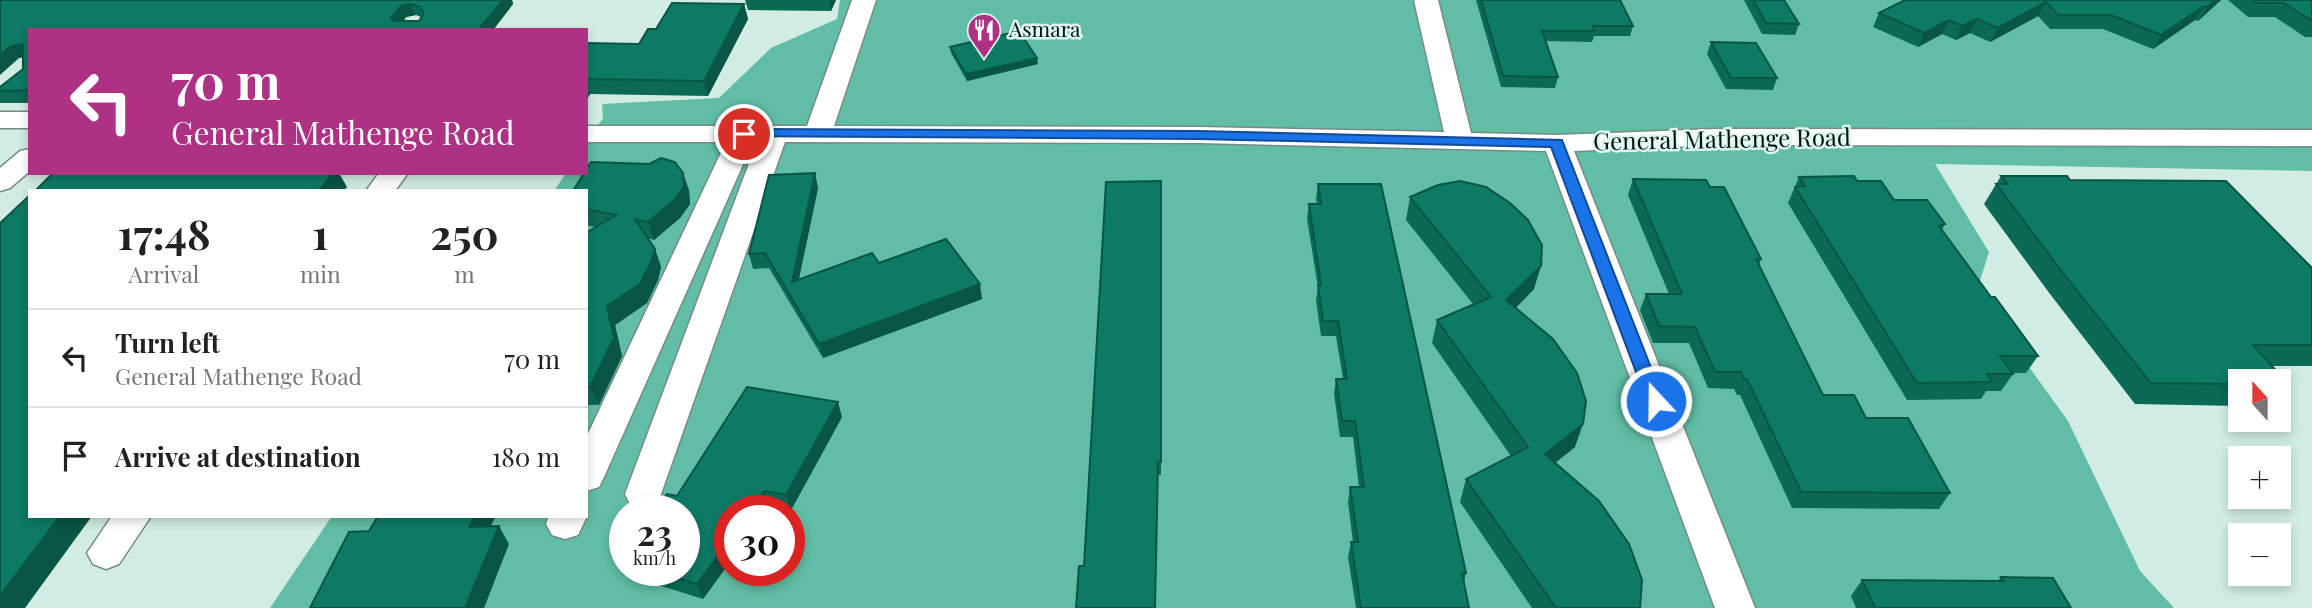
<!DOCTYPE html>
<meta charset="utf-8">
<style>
body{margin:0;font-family:"Playfair Display",serif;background:#f2f2f2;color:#222;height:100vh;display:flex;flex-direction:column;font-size:26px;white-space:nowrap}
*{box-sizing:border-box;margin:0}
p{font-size:23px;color:#767676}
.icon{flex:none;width:38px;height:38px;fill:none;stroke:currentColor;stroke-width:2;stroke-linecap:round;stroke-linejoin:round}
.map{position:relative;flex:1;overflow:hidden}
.drawer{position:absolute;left:28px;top:189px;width:560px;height:329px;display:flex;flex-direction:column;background:#fff;border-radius:0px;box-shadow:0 4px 10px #0003}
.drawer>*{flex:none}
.hud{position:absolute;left:28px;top:28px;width:560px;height:147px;border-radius:0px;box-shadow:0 4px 10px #0003;background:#ad3284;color:#fff;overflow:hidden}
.needle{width:46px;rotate:339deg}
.controls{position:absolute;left:2228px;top:369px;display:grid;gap:14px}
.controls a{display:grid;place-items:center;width:63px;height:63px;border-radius:0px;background:#fff;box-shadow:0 4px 10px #0003;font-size:35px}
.speed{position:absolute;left:609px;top:495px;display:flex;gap:14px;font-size:35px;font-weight:700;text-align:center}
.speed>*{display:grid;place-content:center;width:91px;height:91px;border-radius:50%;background:#fff;box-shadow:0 4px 10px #0003;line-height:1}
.speed small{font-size:18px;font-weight:400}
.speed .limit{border:10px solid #d22;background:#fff;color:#111}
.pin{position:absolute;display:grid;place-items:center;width:60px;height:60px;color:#fff;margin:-30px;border:4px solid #fff;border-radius:50%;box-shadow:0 2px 7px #0007}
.me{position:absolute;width:77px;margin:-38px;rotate:339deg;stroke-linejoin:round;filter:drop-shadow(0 0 5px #0008)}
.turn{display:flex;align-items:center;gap:24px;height:147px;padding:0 28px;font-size:32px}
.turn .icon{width:91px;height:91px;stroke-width:2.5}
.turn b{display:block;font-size:49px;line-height:60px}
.eta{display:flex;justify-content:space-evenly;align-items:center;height:119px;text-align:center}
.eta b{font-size:42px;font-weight:700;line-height:49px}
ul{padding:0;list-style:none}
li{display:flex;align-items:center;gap:21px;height:98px;padding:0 28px;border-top:2px solid #e0e0e0}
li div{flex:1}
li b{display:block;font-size:26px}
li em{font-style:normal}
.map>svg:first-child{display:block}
</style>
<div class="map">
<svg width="2312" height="608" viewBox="0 0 2312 608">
<rect width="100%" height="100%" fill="#d1ece3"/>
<!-- forest -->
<path fill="#61bda5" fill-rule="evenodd" d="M840,0H2312V171L1935,164L1989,252L1976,293L2068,421L2140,571L2174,608H270L332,516H586V191H554L566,173H586V143L603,118L602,104L719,98L771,48L837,19ZM625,511H684V570H625ZM730,511H789V570H730Z"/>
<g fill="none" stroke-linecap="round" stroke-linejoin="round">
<defs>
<path id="street" d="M852,0H876L834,126L1199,127L1444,132L1414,0H1438L1471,133L1557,135L1717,129L2312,130V146L1717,145L1574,151L1755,608H1715L1546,151L1199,143L785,142L661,494L656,504L643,508L630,504L625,494L757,142H753L604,477L599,487L586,491V438L726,142H586V126H807Z
M0,112H30V128H0Z
M30,149V171L10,188L0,191V168L20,151Z
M379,173H408L395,191H366Z
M586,515L587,516L578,535L565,539L552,535L546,524L549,516Z
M112,516H151L119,564L106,569L93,564L87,553Z"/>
</defs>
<!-- street casing -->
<use href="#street" stroke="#748c85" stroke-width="3"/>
<!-- street -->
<use href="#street" fill="#fff" fill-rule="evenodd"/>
</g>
<!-- wall -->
<path fill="#0b6956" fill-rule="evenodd" d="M0,0H512L513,4L493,30H30V103H0V87L23,69V57L19,58ZM416,15L421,17L419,21H404L406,17Z
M745,0H836L831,11L748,10Z
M1476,0H1620L1633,26L1630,36H1594L1592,42L1546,41L1558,77L1555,88L1501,87Z
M1744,0H1784L1799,24L1795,35L1762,34Z
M1905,0H2221L2198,21L2195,20L2153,49L2103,29H2050L2038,16L1990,42L1970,33L1956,40L1942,34L1918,47L1873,27L1879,13Z
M2228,0H2312V37H2305L2275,17H2248Z
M744,4L748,19L708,96L590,94L586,101V43L639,44L656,29Z
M1711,42L1777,78L1773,90L1726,89L1707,54Z
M950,47L1038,64L967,81L951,53Z
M2001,176L2070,180L2312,268V366H2272L2289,385L2278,397V382H2240V406L2135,404L2050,294L1984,204Z
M1799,177L1857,181L1945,224L1942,230L1991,297L2038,356L2026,373H2012L2013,374L2001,391H1986L1981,399L1907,400L1788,203Z
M1633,179L1710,187L1761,259L1759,265L1823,395L1866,418L1950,493L1939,509L1792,508L1740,395H1737L1734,389L1708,388L1689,343H1653L1640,310L1646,294H1669L1628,195Z
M1161,181V475H1158L1084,566Z
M1318,184L1466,573L1464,582L1469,608H1356L1348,557L1351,542H1353L1348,502L1350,487H1359L1353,437H1340L1334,394L1336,379H1343L1336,336H1321L1316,300L1318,287L1307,219L1309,204H1317L1316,199Z
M818,188L799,279L879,263L982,299L823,358L769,268L753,269L749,254Z
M689,190L690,204L680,218L654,240L648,238L655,249L661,267L658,280L647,303L615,325L622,356L599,405H586V233L595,227L586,225V191Z
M1410,197L1534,289L1515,308L1575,447L1555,463L1640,608H1532L1460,502L1466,479L1511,456L1432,343L1437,320L1473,304L1406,220Z
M842,417L791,510L769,506L766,511H730V562L703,599L623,574L615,559L625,547V570H684L677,496Z
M2001,577L2071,608H1856L1851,596L1862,580L1998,581Z"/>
<!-- shaded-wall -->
<path fill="#095546" d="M503,0H512L513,4L493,30H478Z
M829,0H836L831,11Z
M2215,0H2221L2198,21L2207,7Z
M2046,2L2038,16L1990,42L1998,28Z
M410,4L416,15L406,17L397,30L391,18L401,6Z
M744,4L748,19L708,96L704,81Z
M2204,6L2195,20L2153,49L2161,35Z
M1977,19L1970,33L1956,40L1962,26Z
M1949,20L1942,34L1918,47L1924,33Z
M23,44L30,56L19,58L0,75V55L11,46Z
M1037,58L1038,64L967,81L966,74Z
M586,84L590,94L586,101Z
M333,173H339L347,187L344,191H319Z
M683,173L689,190L690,204L680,218L654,240L648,222Z
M815,173L818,188L795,296L792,282Z
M655,249L661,267L658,280L647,303L615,325L622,356L599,405L590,387L607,306Z
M1541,266L1534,289L1500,324L1506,300Z
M980,284L982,299L823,358L819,344Z
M838,402L842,417L791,510L786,495Z
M1583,424L1575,447L1537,477L1545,454Z
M764,491L769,506L766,511H750Z
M60,516H92L25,608H0V596Z
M475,516H496L480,546L469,527Z
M499,526L509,544L484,608H465Z
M730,539V562L703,599L697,584Z"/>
<!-- building -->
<path fill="#0d7a64" stroke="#095546" stroke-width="2" fill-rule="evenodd" d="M0,0H503L478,30H30V90L0,91V87L23,69V44L11,46L0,55ZM410,4L420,7L424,13L419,21H393L391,18L401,6Z
M1481,0H1620L1633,26H1593L1595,31H1542L1558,77L1503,76Z
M1753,0H1784L1799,24L1766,23Z
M1905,0H2215L2207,7L2204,6L2161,35L2111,15H2058L2046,2L1998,28L1977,19L1962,26L1949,20L1924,33L1879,13Z
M2253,0H2312V21L2284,3H2257Z
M672,3L744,4L704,81L586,79V43L639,44L648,29H656Z
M1019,31L1037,58L966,74L950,47Z
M1711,42L1756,43L1777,78H1731Z
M661,158L675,162L683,173L684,186L674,200L648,222L635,219L655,249L651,262L640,284L607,306L614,338L590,387H586V233L616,215L586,209V191H573L584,173H586V170L591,162L649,164Z
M53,173H333L319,191H35Z
M815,173L792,282L872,253L879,263L946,239L980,284L819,344L765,253L749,254L769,175Z
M1854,176L1857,181H1881L1894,200H1927L1945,224L1939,226L1991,297H1995L2038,356H2000L2013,374H1987L1992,382L1917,383L1795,187L1805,186L1799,177Z
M2001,176H2067L2070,180L2226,181L2312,268V345H2253L2289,385H2278V382H2240V384L2151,383L2063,273L1996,184H2008Z
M1633,179L1706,180L1710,187H1724L1761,259H1756L1823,395H1854L1866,418H1908L1950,493L1801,492L1747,379H1744L1741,372H1715L1695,327L1659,326L1646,294H1682Z
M1161,181V462H1158L1155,608H1076L1079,566H1084L1106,182Z
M1460,181L1486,187L1510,203L1528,220L1542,245L1541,266L1506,300L1553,339L1577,373L1586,401L1583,424L1545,454L1599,501L1629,544L1642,580L1640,608H1556L1466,479L1528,447L1437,320L1491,297L1410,197L1438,185Z
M1318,184H1381L1466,573H1462L1469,608H1361L1351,542H1358L1350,487H1364L1355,421H1342L1336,379H1347L1338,321H1323L1318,285H1321L1309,204H1321Z
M30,195V516H60L0,596V223Z
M747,387L838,402L786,495L764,491L750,511H730V539L697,584L652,570H684V511H654L667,494L677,496Z
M378,516H475L469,527L499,526L465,608H310L349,532L369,531Z
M625,547V562L615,559Z
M2001,577L2053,578L2071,608H1875L1862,580L2004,581Z"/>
<!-- route -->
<path fill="#1a73e8" stroke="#114b97" stroke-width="2" d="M744,129L1199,131L1562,140L1664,401L1662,406H1650L1647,401L1551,147L1199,139L739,136L737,134Z"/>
<!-- icons -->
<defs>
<symbol id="restaurant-pin" viewBox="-11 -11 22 30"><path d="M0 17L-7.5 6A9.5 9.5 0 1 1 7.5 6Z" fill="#ad3284" stroke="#def9f1"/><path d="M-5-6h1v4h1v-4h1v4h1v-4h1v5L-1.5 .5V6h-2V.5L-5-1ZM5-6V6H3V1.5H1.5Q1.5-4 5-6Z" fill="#fff"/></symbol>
</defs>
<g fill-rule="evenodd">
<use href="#restaurant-pin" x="965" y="11" width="38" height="52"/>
</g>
<g text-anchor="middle" stroke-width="5" stroke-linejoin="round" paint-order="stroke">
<!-- far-poi labels -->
<g font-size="21" fill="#08110e" stroke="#def9f1" text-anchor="start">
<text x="1009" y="37">Asmara</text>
</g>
<!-- street labels -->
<g font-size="24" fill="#08110e" stroke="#def9f1">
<text transform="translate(1722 140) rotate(-1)" y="8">General Mathenge Road</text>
</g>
</g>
</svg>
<div class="controls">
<a><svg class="needle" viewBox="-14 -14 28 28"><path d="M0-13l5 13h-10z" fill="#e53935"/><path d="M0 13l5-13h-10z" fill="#767676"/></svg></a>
<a>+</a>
<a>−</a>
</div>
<div class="speed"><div>23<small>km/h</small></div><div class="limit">30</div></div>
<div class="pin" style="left:744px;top:134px;background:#d93025"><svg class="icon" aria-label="arrive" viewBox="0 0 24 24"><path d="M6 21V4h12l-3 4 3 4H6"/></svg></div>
<svg class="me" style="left:1656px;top:401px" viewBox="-20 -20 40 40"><circle r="17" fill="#1a73e8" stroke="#fff" stroke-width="3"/><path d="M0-11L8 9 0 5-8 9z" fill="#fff"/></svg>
<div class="hud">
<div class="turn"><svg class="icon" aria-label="left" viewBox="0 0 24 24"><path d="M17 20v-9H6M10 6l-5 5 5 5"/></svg><div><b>70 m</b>General Mathenge Road</div></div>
</div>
<section class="drawer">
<div class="eta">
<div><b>17:48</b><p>Arrival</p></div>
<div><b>1</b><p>min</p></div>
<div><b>250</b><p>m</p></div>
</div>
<ul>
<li><svg class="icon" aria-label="left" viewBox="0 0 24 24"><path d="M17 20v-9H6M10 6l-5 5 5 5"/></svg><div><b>Turn left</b><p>General Mathenge Road</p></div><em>70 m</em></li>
<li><svg class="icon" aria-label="arrive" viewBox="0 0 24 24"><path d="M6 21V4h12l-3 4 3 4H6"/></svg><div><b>Arrive at destination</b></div><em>180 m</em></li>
</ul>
</section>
</div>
